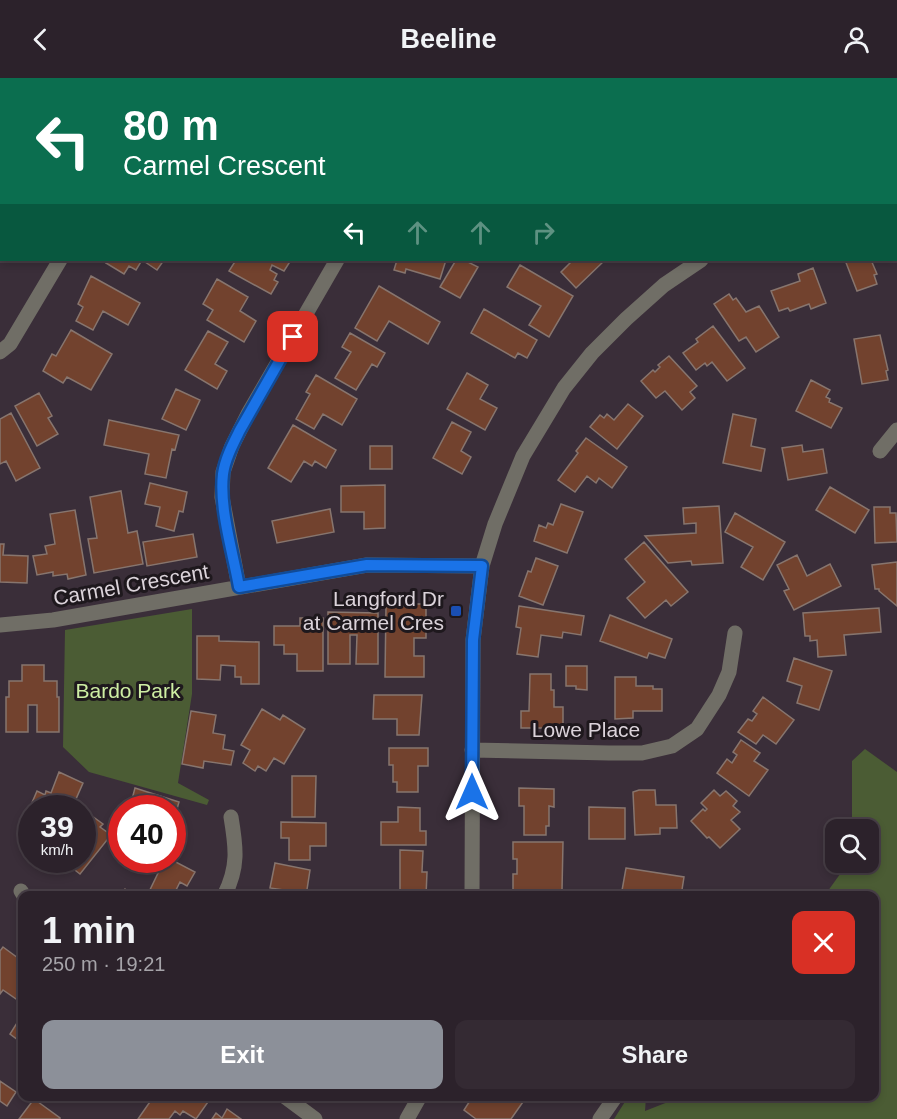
<!DOCTYPE html>
<meta charset="utf-8">
<style>
body{margin:0;font-family:Helvetica,sans-serif;background:#342a33;color:#f1f3f6;height:100vh;display:flex;flex-direction:column;font-size:22px;white-space:nowrap}
*{box-sizing:border-box;margin:0}
p{font-size:20px;color:#a6a4a9}
.icon{flex:none;width:33px;height:33px;fill:none;stroke:currentColor;stroke-width:2;stroke-linecap:round;stroke-linejoin:round}
.map{position:relative;flex:1;overflow:hidden}
.drawer{position:absolute;left:18px;top:813px;width:861px;height:210px;display:flex;flex-direction:column;background:#2c222b;border-radius:12px;box-shadow:0 3px 9px #0003,0 0 0 2px #483f47}
.drawer>*{flex:none}
.banner{position:absolute;left:0px;top:0px;width:897px;height:183px;box-shadow:0 3px 9px #0003,0 0 0 2px #483f47;background:#0b6e4f;color:#fff;overflow:hidden}
.fabs{position:absolute;left:825px;top:741px;display:grid;gap:12px}
.fabs a{display:grid;place-items:center;width:54px;height:54px;border-radius:12px;background:#2c222b;box-shadow:0 3px 9px #0003,0 0 0 2px #483f47;font-size:30px}
.speed{position:absolute;left:18px;top:717px;display:flex;gap:12px;font-size:30px;font-weight:700;text-align:center}
.speed>*{display:grid;place-content:center;width:78px;height:78px;border-radius:50%;background:#2c222b;box-shadow:0 3px 9px #0003,0 0 0 2px #483f47;line-height:1}
.speed small{font-size:15px;font-weight:400}
.speed .limit{border:9px solid #d22;background:#fff;color:#111}
.pin{position:absolute;display:grid;place-items:center;width:51px;height:51px;color:#fff;margin:-26px;border-radius:12px;box-shadow:0 3px 9px #0006}
.me{position:absolute;width:66px;margin:-33px;rotate:0deg;stroke-linejoin:round;filter:drop-shadow(0 0 4px #0008)}
.turn{display:flex;align-items:center;gap:21px;height:126px;padding:0 24px;font-size:27px}
.turn .icon{width:78px;height:78px;stroke-width:2.5}
.turn b{display:block;font-size:42px;line-height:51px}
.lanes{display:flex;align-items:center;height:57px;padding:0 24px;background:#0003;justify-content:center;gap:30px;direction:ltr}
.lanes .off{opacity:.35}
.round{display:grid;place-items:center;flex:none;width:63px;height:63px;border-radius:12px;background:#342a33}
.headline{display:flex;align-items:center;justify-content:space-between;height:102px;padding:0 24px}
h1{font-size:36px;font-weight:700;line-height:45px}
.button{display:flex;gap:12px;margin-top:auto;padding:12px 24px}
.button a{flex:1;height:69px;border-radius:12px;background:#8c9099;color:#fff;font-size:24px;font-weight:700;line-height:69px;text-align:center}
.button a+a{background:#342a33;color:#f1f3f6}
header{display:flex;justify-content:space-between;align-items:center;height:78px;padding:0 24px;background:#2c222b;font-size:27px;font-weight:700}
.map>svg:first-child{display:block}
</style>
<header><svg class="icon" aria-label="back" viewBox="0 0 24 24"><path d="M15 5l-7 7 7 7"/></svg>Beeline<svg class="icon" aria-label="person" viewBox="0 0 24 24"><circle cx="12" cy="8" r="4"/><path d="M4 21q1-7 8-7t8 7"/></svg></header>
<div class="map">
<svg width="897" height="1041" viewBox="0 0 897 1041">
<rect width="100%" height="100%" fill="#3a2e39"/>
<!-- green -->
<path fill="#4b5c34" d="M192,531V616L178,705L209,722L207,727L89,694L63,669L65,552Z
M865,671L897,694V1041H614L628,1019H646L645,1033L673,1022L676,1019L874,1018V818L825,817L848,785L868,784V752L852,751V683Z"/>
<!-- building -->
<path fill="#72422e" stroke="#87756e" stroke-width="1.5" d="M334,0H376L378,2H333Z
M403,0H434L436,2H402Z
M485,0H530L529,2Z
M649,0H680L682,2H651Z
M882,0H897V24L896,2Z
M0,93L2,94V126L0,125Z
M0,131L2,132L0,181Z
M109,182H164L157,192L142,182L136,192L129,188L124,196L106,185Z
M236,182H291L284,193L272,187L270,192L277,196L274,202L278,204L271,216L229,193Z
M397,182H446L440,201L406,191L405,195L394,192Z
M456,182H464L478,189L460,220L440,209Z
M571,182H605L576,210L561,194L572,183Z
M845,182H871L877,196L874,197L877,206L857,213Z
M520,187L573,218L549,259L529,247L541,228L507,209Z
M813,190L826,225L811,231L809,226L790,233L788,230L779,233L771,213L800,203L798,196Z
M91,198L140,225L128,247L103,233L93,252L76,243L83,229L78,226Z
M217,201L248,219L240,233L256,243L244,264L207,242L213,232L203,226Z
M379,208L440,244L428,266L389,243L377,263L355,250Z
M729,216L733,222L736,220L746,234L759,228L779,259L756,274L746,259L739,263L714,226Z
M484,231L537,262L527,280L518,275L515,280L471,255Z
M713,248L745,290L727,303L712,284L707,288L705,285L696,292L683,275L698,264L696,261Z
M71,252L112,276L91,312L67,299L63,305L43,293L52,276L56,278Z
M208,253L228,264L215,286L227,293L217,311L185,292Z
M350,255L385,275L377,289L372,286L356,312L335,300L351,274L342,269Z
M880,257L888,292L886,293L888,302L862,306L854,261Z
M669,278L697,308L690,314L695,320L682,332L665,313L656,320L641,303L653,292L655,294L660,289L658,287Z
M467,295L488,307L480,321L497,330L485,352L447,331Z
M316,297L357,321L342,347L323,336L314,351L296,341L310,316L306,314Z
M811,302L830,312L826,319L830,321L829,324L842,330L831,350L796,333Z
M176,311L200,322L186,352L162,341Z
M39,315L52,338L48,340L58,356L37,368L15,328Z
M628,326L643,338L617,371L590,349L600,337L604,340L607,336L614,342Z
M11,335L40,390L16,403L6,383L0,386V341Z
M733,336L756,341L751,368L765,371L761,393L723,385Z
M109,342L179,357L175,372L172,371L166,400L145,396L149,376L104,367Z
M452,344L471,354L461,373L471,379L462,396L433,380Z
M293,347L336,372L326,390L315,383L312,388L304,383L291,404L268,390Z
M586,360L627,389L612,410L599,400L596,405L587,398L575,414L558,402L578,375L576,373Z
M802,367L803,374L823,371L827,395L788,402L782,370Z
M370,368H392V391H370Z
M150,405L187,414L183,434L179,433L174,453L156,448L160,429L145,426Z
M385,407V450L364,451V434H341V408Z
M830,409L869,432L855,455L816,432Z
M121,413L128,455L137,453L143,486L94,495L88,461L97,460L90,419Z
M561,426L583,434L567,475L534,463L539,447L546,450L548,445L553,447Z
M719,428L723,485L692,487L691,483L668,485L645,458L696,455V445L684,446L683,430Z
M874,429H890V435H896L897,464L875,465Z
M330,431L334,454L277,465L272,443Z
M75,432L86,497L68,501L67,496L53,498V494L37,497L33,478L47,476L45,468L55,466L50,436Z
M735,435L785,464L763,502L741,489L753,469L725,454Z
M193,456L197,479L147,488L143,464Z
M644,464L688,514L671,528L666,522L645,540L627,520L645,504L625,481Z
M0,466H4L3,477L28,478L27,505L0,504Z
M797,477L807,498L830,486L841,508L794,532L784,513L789,511L777,487Z
M536,480L558,488L543,527L519,518L528,493L531,494Z
M897,484V528L879,513V511H875L872,487Z
M408,526H426V560H414V578H424V599H385L386,528H408Z
M519,528L584,538L581,557L563,554L562,560L541,557L538,579L517,576L521,550L516,549Z
M879,530L881,554L844,557L846,577L818,579L817,562L810,563V558H805L803,535Z
M328,534L378,535V586H356L357,557H350V586H328Z
M610,537L672,561L665,580L649,575L647,580L600,563Z
M300,540H323V593H297V576H284V567H274V548H300Z
M197,558H219V563L259,564V606H241V599H235V588L221,587L220,602L197,601Z
M794,580L832,593L819,632L797,625L802,608L787,603Z
M22,587H44V603H57V619H59V654H37V627H28V654H6V619H9V603H22Z
M566,588H587V612L576,611V608H566Z
M530,596H551V612H554V629H563V650H521V633H529Z
M615,599H636V608H653V611H662V633H633V640L615,641Z
M374,617H422L419,657H397V641H373Z
M763,619L794,642L776,666L763,657L756,666L738,654L748,641L752,643L757,636L753,633Z
M262,631L280,642L283,637L305,651L284,686L274,680L266,693L258,688L255,693L243,685L250,672L241,667Z
M191,633L216,637L213,655L225,657L223,671L234,673L231,687L204,683L203,690L182,686Z
M741,662L760,675L754,683L768,692L749,718L717,695L727,681L732,685L737,677L733,674Z
M389,670H428V688H418V714H397V704H393V687H389Z
M59,694L83,705L72,730H32V736L28,734L37,713L45,717L46,713L51,715Z
M292,698H316L315,739H292Z
M135,710L179,724L175,738L172,737V730H137L138,727L131,725Z
M519,710L554,711V729L549,728V748H546V757H524V728H519Z
M639,712H655L656,727H676L677,750H660V756L635,757L633,714Z
M714,712L720,718L726,713L737,723L733,728L740,734L731,742L740,751L720,770L709,759L707,760L691,743L703,731L705,733L707,731L701,725Z
M398,729L420,730V753H426V767H381V744H398Z
M589,729L625,730V761H589Z
M92,738L103,746L100,749L111,757L80,796L66,785L68,782H82V750Z
M281,744L326,745V768H310V782H289V760H281Z
M513,764H563L562,812H513V796H517V781H513Z
M400,772L423,773L422,794H427L426,818H400Z
M158,782H172L195,794L187,808L180,804L173,818H147L159,793L153,790Z
M275,785L310,792L306,818H282L283,812L270,810Z
M626,790L684,799L681,818H621Z
M125,811L134,818H120Z
M3,869L22,883L18,890L22,894V925L3,912L0,916V873Z
M22,937V965L10,956Z
M0,1003L16,1014L7,1028L0,1023Z
M154,1018H200L208,1024L196,1041L183,1033L180,1037L175,1033L169,1041H138Z
M473,1018H522L525,1021L511,1041H476L464,1032Z
M34,1021L60,1040V1041H19Z
M227,1031L241,1041H212L216,1035L222,1040Z"/>
<g fill="none" stroke-linecap="round" stroke-linejoin="round">
<!-- minor -->
<path stroke="#706e66" stroke-width="15" d="M251,0L254,2
M597,0L598,2
M184,2L185,0
M896,103L897,102
M896,158L897,162
M0,274L10,266L60,182
M880,373L897,352
M239,509L222,419L223,394L232,368L248,336L337,182
M0,547L53,542L367,487L482,488
M472,672L609,675H642L672,668L697,651L719,617L729,594L735,555
M21,813L24,818
M224,818C239,789 236,769 231,739
M472,818L473,562L482,488L495,446L523,378L564,310L592,275L626,241L664,207L701,182
M284,1018L315,1041
M407,1041L420,1018
M600,1041L616,1018"/>
</g>
<g fill="none" stroke-linecap="round" stroke-linejoin="round">
<defs>
<path id="route" d="M293,259L240,352C233,366 225,381 223,396C219,431 233,474 239,509L367,487L482,488L473,562L472,714"/>
</defs>
<!-- route casing -->
<use href="#route" stroke="#114b97" stroke-width="15"/>
<!-- route -->
<use href="#route" stroke="#1a73e8" stroke-width="10"/>
</g>
<!-- markers -->
<rect fill="#1a4fb4" stroke="#1e181d" stroke-width="2" x="450" y="527" width="12" height="12" rx="3"/>
<g text-anchor="middle" stroke-width="6" stroke-linejoin="round" paint-order="stroke">
<!-- street labels -->
<g font-size="21" fill="#dbd3da" stroke="#1e181d">
<text transform="translate(131 507) rotate(-10)" y="7">Carmel Crescent</text>
<text x="586" y="659">Lowe Place</text>
</g>
<!-- poi labels -->
<g font-size="21" fill="#dbd3da" stroke="#1e181d" text-anchor="end">
<text x="444" y="528">Langford Dr<tspan x="444" dy="24">at Carmel Cres</tspan></text>
</g>
<!-- park labels -->
<g font-size="21" fill="#ceeea3" stroke="#1e181d">
<text x="128" y="620">Bardo Park</text>
</g>
</g>
</svg>
<div class="fabs">
<a><svg class="icon" aria-label="search" viewBox="0 0 24 24"><circle cx="10" cy="10" r="6"/><path d="M15 15l6 6"/></svg></a>
</div>
<div class="speed"><div>39<small>km/h</small></div><div class="limit">40</div></div>
<div class="pin" style="left:293px;top:259px;background:#d93025"><svg class="icon" aria-label="arrive" viewBox="0 0 24 24"><path d="M6 21V4h12l-3 4 3 4H6"/></svg></div>
<svg class="me" style="left:472px;top:714px" viewBox="-20 -20 40 40"><path d="M0-17L14 15 0 8-14 15z" fill="#1a73e8" stroke="#fff" stroke-width="4"/></svg>
<div class="banner">
<div class="turn"><svg class="icon" aria-label="left" viewBox="0 0 24 24"><path d="M17 20v-9H6M10 6l-5 5 5 5"/></svg><div><b>80 m</b>Carmel Crescent</div></div>
<div class="lanes"><svg class="icon" aria-label="left" viewBox="0 0 24 24"><path d="M17 20v-9H6M10 6l-5 5 5 5"/></svg><svg class="icon off" aria-label="ahead" viewBox="0 0 24 24"><path d="M12 20V5M6 11l6-6 6 6"/></svg><svg class="icon off" aria-label="ahead" viewBox="0 0 24 24"><path d="M12 20V5M6 11l6-6 6 6"/></svg><svg class="icon off" aria-label="right" viewBox="0 0 24 24"><path d="M7 20v-9h11M14 6l5 5-5 5"/></svg></div>
</div>
<section class="drawer">
<div class="headline"><div><h1>1 min</h1><p>250 m · 19:21</p></div><a class="round" style="background:#d93025;color:#fff"><svg class="icon" aria-label="close" viewBox="0 0 24 24"><path d="M6 6l12 12M18 6L6 18"/></svg></a></div>
<div class="button"><a>Exit</a><a>Share</a></div>
</section>
</div>
